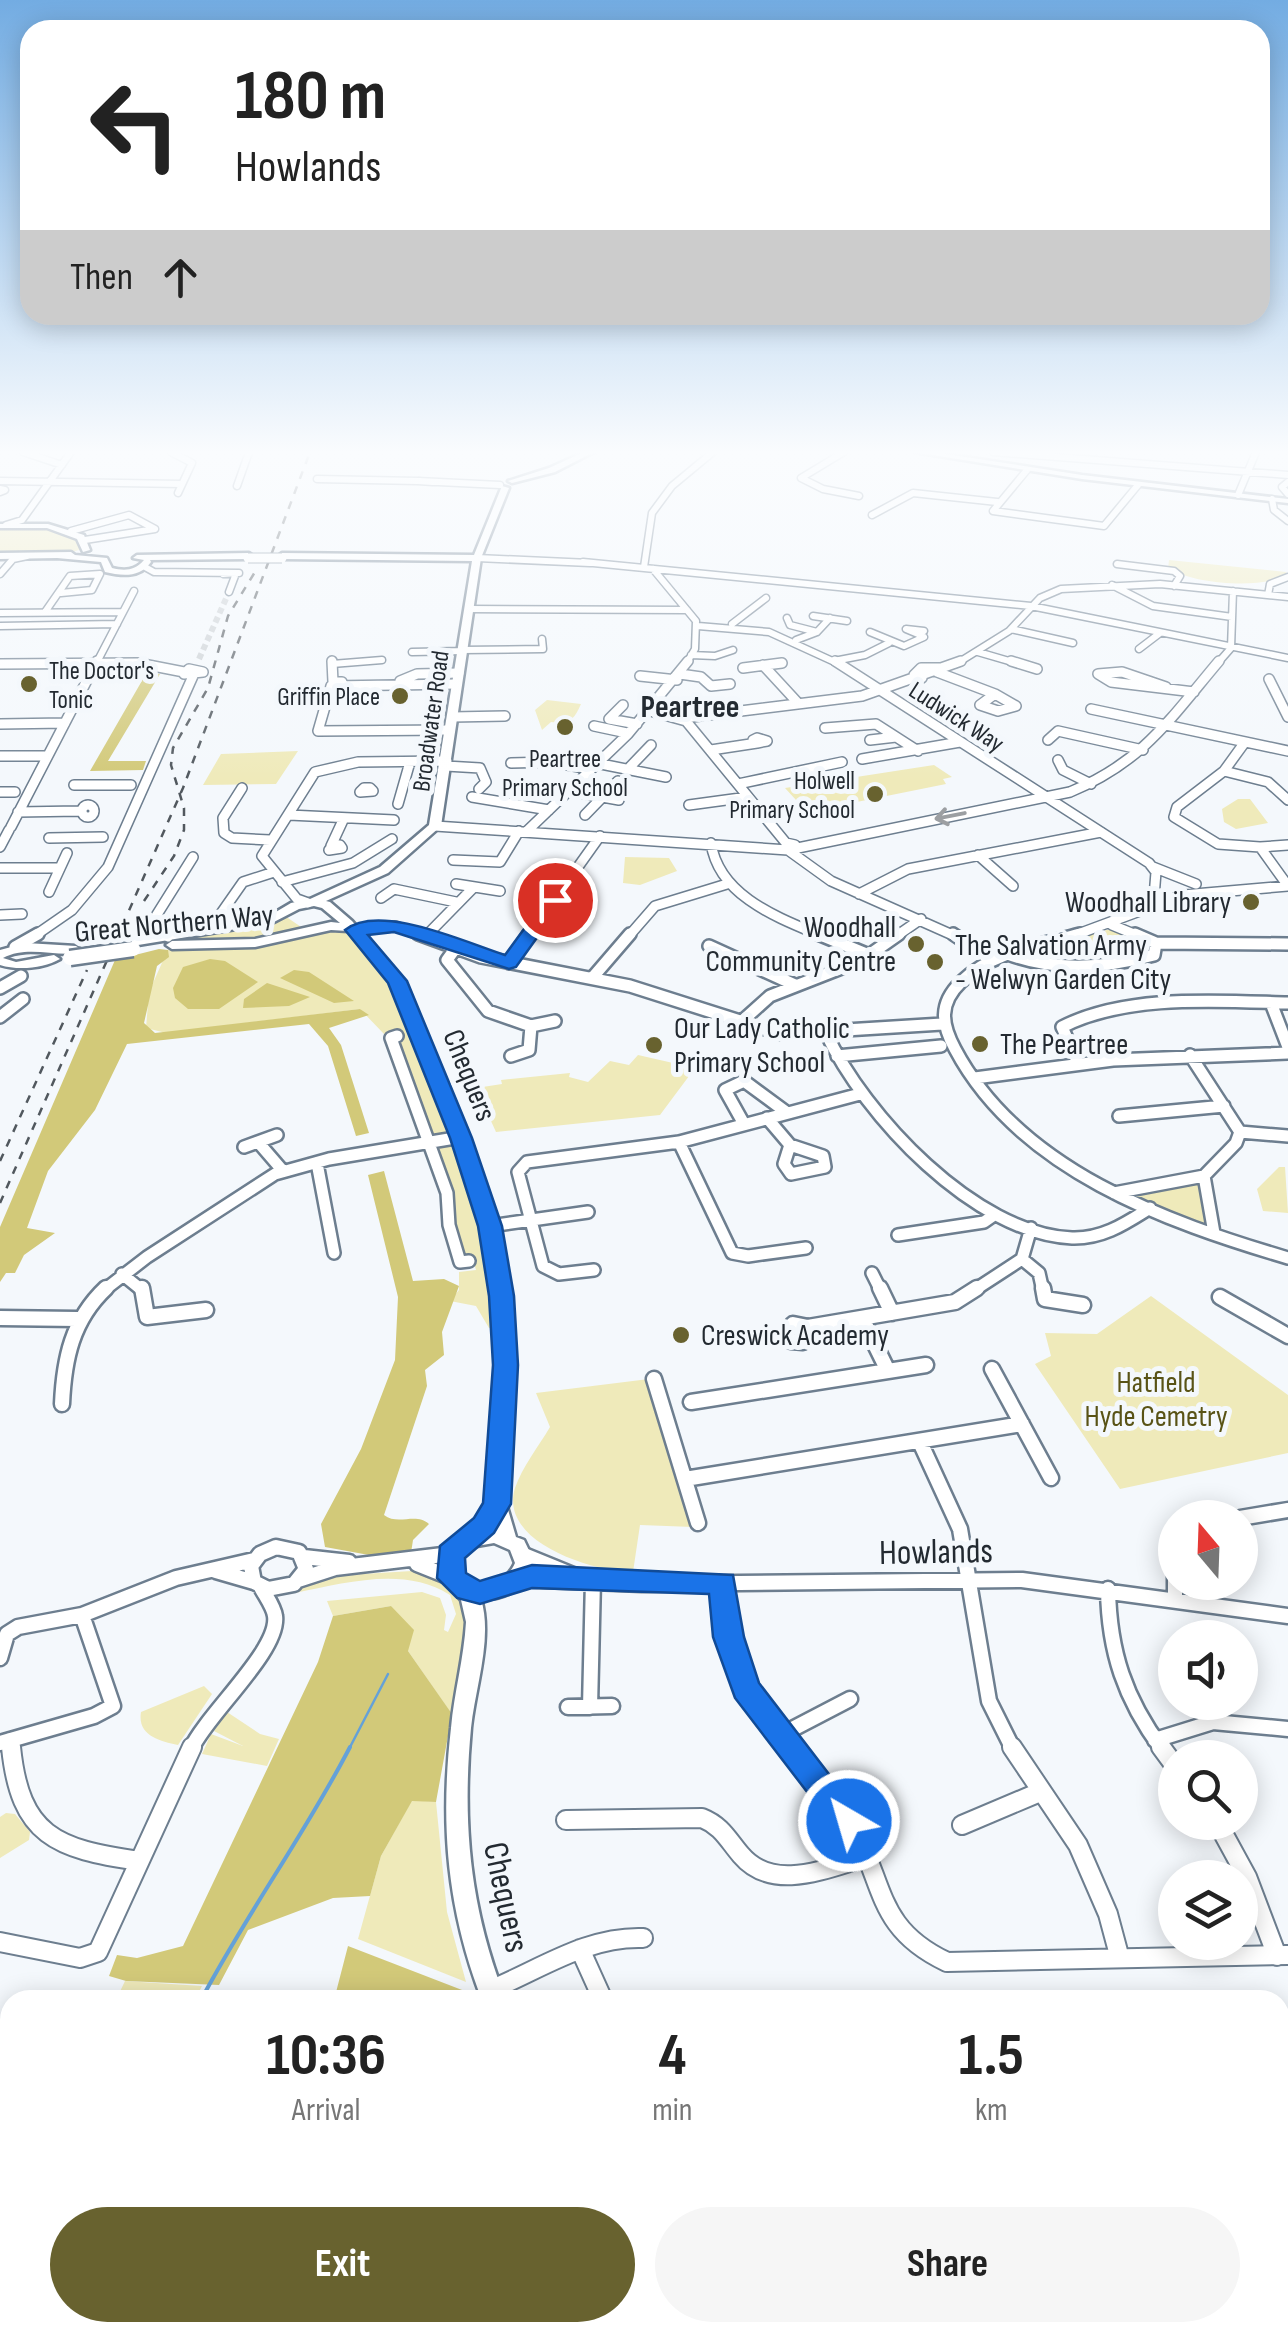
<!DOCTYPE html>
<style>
body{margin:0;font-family:"Sofia Sans Condensed",sans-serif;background:#f6f6f6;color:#222;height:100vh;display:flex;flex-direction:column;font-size:38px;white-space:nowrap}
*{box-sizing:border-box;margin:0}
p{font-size:32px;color:#767676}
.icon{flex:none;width:55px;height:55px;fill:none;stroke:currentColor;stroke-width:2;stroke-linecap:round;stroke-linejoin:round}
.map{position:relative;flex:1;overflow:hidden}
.sheet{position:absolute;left:0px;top:1990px;width:1290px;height:352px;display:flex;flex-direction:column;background:#fff;border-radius:30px 30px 0 0;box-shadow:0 5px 25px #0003}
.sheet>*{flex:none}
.banner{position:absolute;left:20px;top:20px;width:1250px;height:305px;border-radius:30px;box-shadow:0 5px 25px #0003;background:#fff;color:#222;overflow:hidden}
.needle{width:65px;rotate:341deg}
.fabs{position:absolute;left:1158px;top:1500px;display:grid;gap:20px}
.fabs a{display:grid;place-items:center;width:100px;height:100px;border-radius:50%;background:#fff;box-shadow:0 5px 25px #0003;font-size:50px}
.pin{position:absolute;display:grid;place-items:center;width:85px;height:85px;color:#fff;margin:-42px;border:5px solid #fff;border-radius:50%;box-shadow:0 2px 10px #0007}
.me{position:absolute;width:110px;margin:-55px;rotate:322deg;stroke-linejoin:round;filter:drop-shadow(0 0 8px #0008)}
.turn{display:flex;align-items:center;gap:35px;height:210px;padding:0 50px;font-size:45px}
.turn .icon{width:130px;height:130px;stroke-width:2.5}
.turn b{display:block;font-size:70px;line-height:85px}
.then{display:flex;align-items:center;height:95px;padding:0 50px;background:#0003;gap:20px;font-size:38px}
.eta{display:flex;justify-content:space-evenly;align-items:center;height:170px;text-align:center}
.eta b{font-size:60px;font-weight:700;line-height:70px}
.cta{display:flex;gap:20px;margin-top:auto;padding:20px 50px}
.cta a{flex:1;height:115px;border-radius:60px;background:#68622f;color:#fff;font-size:40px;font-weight:700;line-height:115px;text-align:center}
.cta a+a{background:#f6f6f6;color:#222}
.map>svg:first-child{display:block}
</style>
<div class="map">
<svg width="1288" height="2342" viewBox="0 0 1288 2342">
<rect width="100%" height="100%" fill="#f4f8fc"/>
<!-- green -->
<path fill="#efeaba" d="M0,526C30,527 65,522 84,548L65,555H0Z
M1169,560L1286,572L1287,576C1257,589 1197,584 1168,569Z
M547,700L581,704C574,720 569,725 551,722L542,730L535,710Z
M298,751L276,784L203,785L221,754Z
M934,765L952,777L943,779L946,784L807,812L785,788Z
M1238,799H1250L1268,823L1236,829L1224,822L1222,809Z
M625,857L669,858L677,871L640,885L623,883Z
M285,916L307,931L255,941H159Z
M333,929C393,931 432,1080 451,1129L447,1136L429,1135L396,1042L402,1040L399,1033L384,1034L360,1009L166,1033L146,1028L149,992L169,947L272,943Z
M1111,929L1153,949L1142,958L1051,962L1019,952Z
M638,1055L695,1068L660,1115L496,1132L476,1088L502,1084L501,1080L570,1073L569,1077L588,1082L610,1061L629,1065Z
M446,1144L458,1148L483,1228L500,1329L489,1328L476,1306L450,1301L459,1290V1272L476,1270L472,1257H463L435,1148Z
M1279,1167H1285L1288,1213L1263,1211L1257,1189Z
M1200,1182L1209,1224L1205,1225L1126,1192Z
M1151,1296L1288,1395V1453L1120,1489L1035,1364L1051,1356L1045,1333L1097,1334Z
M649,1379L693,1527L640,1525L633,1572C595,1572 498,1543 515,1488C522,1467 539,1446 550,1427L536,1393Z
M428,1570L466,1603L464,1656L451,1713L408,1651L391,1606L333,1616L327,1601L422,1592L440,1598L446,1615L444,1630L448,1632L456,1614L450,1595C404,1566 346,1583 295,1593L314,1577Z
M204,1686L212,1694L178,1745C159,1741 137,1735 141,1712Z
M227,1712L260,1734L279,1739L267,1766L202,1754L211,1734L243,1746L214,1731Z
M412,1800L436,1802L447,1912L466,1982L358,1939L381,1856Z
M6,1813L15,1814L30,1832L29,1840L0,1858V1817Z
M125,1981L202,1986L195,2000H116Z
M10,2233V2332L83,2333L81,2342H0V2255Z"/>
<!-- forest -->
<path fill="#d2c979" d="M147,672L160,674L108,761H146L143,770L90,771Z
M159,949L168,950L169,957L157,966L144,1023L155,1033L360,1009L369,1015L329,1028L341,1045L369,1133L356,1136L328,1046L309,1024L127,1044L95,1110L48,1171L27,1228L55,1233L24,1255L15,1273H6L0,1282V1227L115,960Z
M210,959L225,961L258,982L219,1009H188L175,998L173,988L183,967Z
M294,970L309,972L354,1001L334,1003L280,978Z
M267,983L310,997L289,1006L243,1008L244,999Z
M384,1171L413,1281L444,1279L459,1286L442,1332L444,1355L425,1370L427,1386L384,1515C398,1526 416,1512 429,1524L413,1540L411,1553L380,1557L325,1547L321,1524L361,1449L395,1360L398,1297L368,1175Z
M391,1606L414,1630L408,1651L452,1714L436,1802L412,1801L381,1856L370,1896L333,1898L248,1930L219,1985L126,1981L109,1976L117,1955L137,1958L183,1946L318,1662L333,1616Z
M348,1946L475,1995L477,2000H334Z
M1061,2332L1063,2342H693L688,2333Z"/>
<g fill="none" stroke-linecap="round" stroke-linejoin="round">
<!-- stream-far1 -->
<path stroke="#64a1d8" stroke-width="2.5" d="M349,1749L388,1674"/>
<!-- stream -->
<path stroke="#64a1d8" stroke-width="4" d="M201,2000C247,1913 305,1834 350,1747
M86,2342L87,2332"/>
<!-- minor-tunnel -->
<path stroke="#cacfd3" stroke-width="6" stroke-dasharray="6 4" stroke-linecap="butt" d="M199,659L229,592"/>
<defs>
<path id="minor-far4" d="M23,452L62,465
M171,452L192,463L178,493
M844,452L801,478L823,489L859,496
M993,452L1288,475
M1027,470L993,511L1104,526L1138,485
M317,479L418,481
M0,481L182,484
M433,482L418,481L500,485
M1288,482L1282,487L1288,494
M237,486L249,452
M0,489L5,490L0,492
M1238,495L1256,452
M1272,499L1274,510L1288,521
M872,515L913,493L997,502
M6,525L22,520L71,452
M71,531L129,515L155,529L85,540
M477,558L590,563
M583,562L1031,606L1288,658
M1117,564L1174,571L1180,576L1174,586
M145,567L154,572L239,573L223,574
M644,567L652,513L672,486L713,452
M653,569L696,621L695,649L686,664
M0,574L13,559L27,556
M1112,585L1153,606L1232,617
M229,592L235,576
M1268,595L1270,584L1288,577
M469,609L687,610
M45,612L70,576L100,574L92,590L61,593
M0,613L123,612
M813,616L847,621
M787,618L790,625L817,632
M732,624L766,598
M0,626L117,624
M698,626L769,632L839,664
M906,629L924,631L918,634Z
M1011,629L1073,643
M870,632L904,646L924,637L918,634
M796,640L817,632L830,618
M1139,649L1160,633
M462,650L543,649L542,639
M412,652L462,651
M978,652L1019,664
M691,655L715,656L733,650
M834,661L865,655L889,643
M11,664H143
M96,664L134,591
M332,664L382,660
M775,664L782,663
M956,664L1009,631L1040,598L1061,589L1160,584L1288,597
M1217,664L1231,648L1233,591"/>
<path id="minor-far3" d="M332,661L333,682H342
M835,661L1149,863L1156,872L1154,897L1147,901
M1011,661L1037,669
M0,664L138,663L184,672
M763,665L798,703
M743,668L782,663
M189,669L203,672L184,674Z
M937,672L995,694
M680,674L701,677L711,686L730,684
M640,676L677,680
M922,678L914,675L921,668H943
M1269,679L1288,717
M400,681L417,674L459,673
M1166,687L1122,672L1098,674L1111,682L1194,692
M995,694L1016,706L998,711L980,705Z
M623,705L609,719L637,724
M1091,709L1288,751
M650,711L686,721L786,843L795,845
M452,717L505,716
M684,718L862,696L961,661
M0,724L65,723
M594,726L627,733
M825,728L876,724L918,751
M450,730L318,731L331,686L457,684
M757,738L767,741L757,743L753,740Z
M870,740L896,737
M1048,740L1058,731L1143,750
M1245,742L1224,771L1177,807L1174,817L1218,844L1260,847
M711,750L757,743
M0,756H47
M862,759L960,742
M1058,760L1063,770L1091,784
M511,763L551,762L590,769
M596,763L666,777
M446,766L480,768L486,782L479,789
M628,769L651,745
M1224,771L1268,782L1288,800
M738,784L842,762
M74,785H131
M242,788L223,818L224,833L232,838L270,840
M364,788H370L373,791L360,792Z
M569,791L619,800
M0,792H15
M472,797L549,810
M398,804L410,762
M82 811a6 6 0 1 1 12 0a6 6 0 1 1-12 0Z
M689,805L748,797
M18,812L79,811
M289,815L394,820
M585,815L618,781
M435,826L788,850L1070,792C1143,762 1170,719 1219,661
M11,827L97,661
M527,831L628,734L688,661
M49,838L103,837
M711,843C719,897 779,918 824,937
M333,845H340L342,848L329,850Z
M1288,845L1260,847L1288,886
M331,846L344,818
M0,847L9,830
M788,850L831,881L957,937
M978,855L1013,886
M453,860L500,862L519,831
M1153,867L1196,884
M0,868H60
M282,882L353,863L392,839
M456,884L500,891
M49,892L67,853
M859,894L908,869L1101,832
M381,898L394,889L456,902
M308,903L297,899L262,856L315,772L358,762L447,761
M0,915L22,914
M215,922L243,882L274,872
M1112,925L1141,937
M354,930L395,926L425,937
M33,937L72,910L108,867L193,676
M168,937L156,916L193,857
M425,937L473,888
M528,937L600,836
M628,937L655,906L727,884
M895,937L921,919
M1070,937L1183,895L1288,886"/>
<path id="minor-far2" d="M418,934L481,957L630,986L781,1034L942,1024
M818,934L869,955
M953,934L991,960
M1080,934C1040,945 991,952 961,982C938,1004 942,1025 955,1049C1019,1170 1166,1222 1288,1258
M1135,934L1156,943L1288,944
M709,946L795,985
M15,947L38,934
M455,949L447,960L488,1011L531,1026L529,1050L511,1056
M1008,954C1055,972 1106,968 1154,955L1156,943
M509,963L529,934
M593,977L630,934
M0,988L21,976
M1271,1003L1288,1047
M0,1017L23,999
M741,1022L770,996L862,960L899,934
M531,1026L555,1021
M826,1033C864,1115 975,1234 1072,1238C1103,1239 1126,1223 1150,1208
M397,1036L391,1038L447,1193L449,1225L460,1262L469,1261
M1190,1055L1240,1132L1236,1143L1204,1176L1214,1233
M837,1056L941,1046
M1078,1063L1062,1027C1126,994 1217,1001 1288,1003
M975,1078L1113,1060L1288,1053
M1119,1116L1224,1106
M767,1118L790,1145
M744,1124L725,1090L744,1081L786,1112
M1240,1132L1288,1136
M258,1142L283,1171
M679,1142L732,1253L748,1256L806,1248
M790,1145L823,1156L825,1167L791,1174L784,1164Z
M244,1147L277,1135
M317,1163L334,1253
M1114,1193L1204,1176
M490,1226L588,1212
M898,1235L984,1222L994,1215
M1022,1259L1039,1273L1043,1291
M594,1270L559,1274L543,1266L518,1172L527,1162L679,1142L860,1094
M872,1273L881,1291
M122,1274L143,1291
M103,1291L147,1257L275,1174L329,1159L461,1137
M973,1291L1022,1259L1031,1228"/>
<path id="minor-far1" d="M142,1288L147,1317L206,1310
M880,1288L892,1313
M1043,1288L1045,1299L1083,1305
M1220,1297L1288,1336
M0,1318L77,1319
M862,1318L888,1371
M793,1324L808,1327L812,1334L803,1342L791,1341L784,1334Z
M808,1327L955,1302L977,1288
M992,1369L1051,1478
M654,1379L698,1523
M691,1402L926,1365
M62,1404C64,1359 72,1320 106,1288
M920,1442L960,1529L989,1701L1013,1749
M685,1479L1022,1424
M1240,1518L1288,1510
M1175,1545V1599
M276,1547L299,1552L306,1569L294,1584L268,1589L254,1582L251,1566L260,1554Z
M524,1555L578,1577
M304,1557L349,1562
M417,1564L452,1578
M216,1571L254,1582
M519,1579L642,1584L1022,1580L1288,1616
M298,1580L335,1568L451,1554
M723,1584C735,1671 739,1680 793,1749
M1108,1589C1109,1652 1125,1699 1162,1749
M0,1658L7,1634L18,1627L82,1615L176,1578L254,1560
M568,1707L612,1706
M590,1707L593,1580
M779,1736L850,1699
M10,1740L11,1749
M1155,1740L1213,1722L1288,1729
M0,1743L94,1716L113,1706L82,1615
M191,1749C207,1714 280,1650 275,1616C274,1607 265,1595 261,1587"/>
<path id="minor" d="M11,1747C20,1836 56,1849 139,1861
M791,1747C810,1771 833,1794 849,1820C886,1881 873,1927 947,1962L1288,1955
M1012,1747L1078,1845L1108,1914L1119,1955
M1161,1747L1175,1766
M566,1820L702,1818C722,1826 728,1840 741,1855C773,1893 827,1868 866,1857
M1217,1822L1247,1877L1277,1956
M962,1825L1040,1792
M0,1942L80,1958L98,1952L192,1747
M580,1949L603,2000
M490,1990C541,1969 587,1936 643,1938"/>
<path id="major" d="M584,452H594L555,472L512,483L508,481L549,468Z
M914,452H933L1082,475L1288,499V503L1082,479Z
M502,486L509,488L481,558L441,826L388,873L326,901L330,902L352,921L404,981L475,1157L498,1226L514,1339L506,1503L516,1537L524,1540L535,1563C524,1588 508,1600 481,1599C493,1638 475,1688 471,1728C462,1825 470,1909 506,2000H482C447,1909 440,1825 451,1728C454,1693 464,1658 466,1622L461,1600L442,1578L441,1554L475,1520L488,1503L498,1339L482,1226L461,1157L391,982L348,931L331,930L255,947L172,949L166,945L172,941L255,939L331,922L340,923L322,908L314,906L299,909L272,923L132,946L126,942L132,938L269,916L291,903L310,899L380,867L429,825L472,561L282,559L278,556L282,553L474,555ZM494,1543L510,1550L515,1563C504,1587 482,1589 461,1575V1557L471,1547Z
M0,524H48L84,535L90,550L83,552L77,539L47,528H0Z
M71,552L75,555L107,558L112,568C124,571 135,571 144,560L133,558L137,555L249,553L253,556L249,559L150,560L151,562C140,578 122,576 105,572L101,562L57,558L0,559V553Z
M26,943L76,946L82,950L80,953C54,957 28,945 3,958L16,962L54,955L60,959C44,968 19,971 0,965V950Z
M650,2332H678L682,2342H654Z"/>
</defs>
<!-- minor-far4 casing -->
<use href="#minor-far4" stroke="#6d7e8f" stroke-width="9"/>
<!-- minor-far3 casing -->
<use href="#minor-far3" stroke="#6d7e8f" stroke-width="12"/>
<!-- minor-far2 casing -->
<use href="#minor-far2" stroke="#6d7e8f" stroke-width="16"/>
<!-- minor-far1 casing -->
<use href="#minor-far1" stroke="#6d7e8f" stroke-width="19"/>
<!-- minor casing -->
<use href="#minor" stroke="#6d7e8f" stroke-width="22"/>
<!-- major casing -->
<use href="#major" stroke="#6d7e8f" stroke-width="5"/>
<!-- minor-far4 -->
<use href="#minor-far4" stroke="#fff" stroke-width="6"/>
<!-- minor-far3 -->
<use href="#minor-far3" stroke="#fff" stroke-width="9"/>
<!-- minor-far2 -->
<use href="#minor-far2" stroke="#fff" stroke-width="11"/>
<!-- minor-far1 -->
<use href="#minor-far1" stroke="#fff" stroke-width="14"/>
<!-- minor -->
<use href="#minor" stroke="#fff" stroke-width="18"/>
<!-- major -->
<use href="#major" fill="#fff" fill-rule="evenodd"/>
<!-- rail -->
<path stroke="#51585e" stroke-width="2.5" stroke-dasharray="8 8" stroke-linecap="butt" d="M144,901L174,856L184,830V808L171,765L173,748L208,688L228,616L258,567
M0,1161L87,970
M0,1203L183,788L310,452"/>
<defs>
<path id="major-bridge-far1" d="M248,558H282"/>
<path id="major-bridge" d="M70,958L133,949"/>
</defs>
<!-- major-bridge-far1 casing -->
<use href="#major-bridge-far1" stroke="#6d7e8f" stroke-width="11" stroke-linecap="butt"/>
<!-- major-bridge casing -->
<use href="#major-bridge" stroke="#6d7e8f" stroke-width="19" stroke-linecap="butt"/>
<!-- major-bridge-far1 -->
<use href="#major-bridge-far1" stroke="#fff" stroke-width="9"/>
<!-- major-bridge -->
<use href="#major-bridge" stroke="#fff" stroke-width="14"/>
</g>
<!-- one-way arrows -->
<defs><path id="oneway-shaft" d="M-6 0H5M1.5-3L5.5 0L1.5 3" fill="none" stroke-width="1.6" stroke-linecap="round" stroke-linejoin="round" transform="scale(2.5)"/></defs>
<use stroke="#9c9fa2" href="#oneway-shaft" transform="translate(950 816) rotate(169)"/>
<!-- sky -->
<linearGradient id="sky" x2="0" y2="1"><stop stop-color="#73ace2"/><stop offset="0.58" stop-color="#fafcfe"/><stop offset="1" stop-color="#fafcfe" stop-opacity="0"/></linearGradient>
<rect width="1288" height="780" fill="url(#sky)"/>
<!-- route -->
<path fill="#1a73e8" stroke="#114b97" stroke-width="2.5" d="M555,894L564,900L516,967L509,969L394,932L368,935L407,981L472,1138L502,1226L514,1296L518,1365L511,1504L494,1533L465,1558L466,1573L480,1581L532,1565L733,1575L744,1637L759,1683L865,1821L860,1831L849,1836L837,1831L735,1698L713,1637L709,1594L532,1588L480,1604L457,1598L437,1578L440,1546L474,1518L483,1503L493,1365L489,1296L478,1226L450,1138L388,983L345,930C379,902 467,943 505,955L548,896Z"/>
<!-- markers -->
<g fill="#68622f" stroke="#f4f8fc" stroke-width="4">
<circle cx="29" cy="684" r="10"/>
<circle cx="400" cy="696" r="10"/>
<circle cx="565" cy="727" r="10"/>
<circle cx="875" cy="794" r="10"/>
<circle cx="1251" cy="902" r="10"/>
<circle cx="916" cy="944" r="10"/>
<circle cx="935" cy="962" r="10"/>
<circle cx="980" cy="1044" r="10"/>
<circle cx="654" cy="1045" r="10"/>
<circle cx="681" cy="1335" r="10"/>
</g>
<g text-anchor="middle" stroke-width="10" stroke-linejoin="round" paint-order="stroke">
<!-- far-poi labels -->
<g font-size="25" fill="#232a31" stroke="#f4f8fc" text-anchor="end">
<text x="49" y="679" text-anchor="start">The Doctor's<tspan x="49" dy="29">Tonic</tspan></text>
<text x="380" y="705">Griffin Place</text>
<text x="565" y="767" text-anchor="middle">Peartree<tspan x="565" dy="29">Primary School</tspan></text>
<text x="855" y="789">Holwell<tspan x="855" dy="29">Primary School</tspan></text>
</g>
<!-- far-street labels -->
<g font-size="25" fill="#232a31" stroke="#f4f8fc">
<text transform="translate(957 716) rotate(33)" y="9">Ludwick Way</text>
<text transform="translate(430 721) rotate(-82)" y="9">Broadwater Road</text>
</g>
<!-- poi labels -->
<g font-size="30" fill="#232a31" stroke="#f4f8fc" text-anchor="start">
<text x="1231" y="912" text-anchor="end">Woodhall Library</text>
<text x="896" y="937" text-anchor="end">Woodhall<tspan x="896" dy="34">Community Centre</tspan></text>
<text x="955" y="955">The Salvation Army<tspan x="955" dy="34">- Welwyn Garden City</tspan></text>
<text x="674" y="1038">Our Lady Catholic<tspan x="674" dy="34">Primary School</tspan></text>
<text x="1000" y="1054">The Peartree</text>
<text x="701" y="1345">Creswick Academy</text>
</g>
<!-- street labels -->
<g font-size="30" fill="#232a31" stroke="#f4f8fc">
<text transform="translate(174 923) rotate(-5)" y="10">Great Northern Way</text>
<text transform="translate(470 1075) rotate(68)" y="10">Chequers</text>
</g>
<!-- park labels -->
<g font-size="30" fill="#595316" stroke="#f4f8fc">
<text x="1156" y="1392">Hatfield<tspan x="1156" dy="34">Hyde Cemetry</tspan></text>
</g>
<!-- far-district labels -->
<g font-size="32" font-weight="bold" fill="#232a31" stroke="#f4f8fc">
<text x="690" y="717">Peartree</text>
</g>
<!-- near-street labels -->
<g font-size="35" fill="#232a31" stroke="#f4f8fc">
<text transform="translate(936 1551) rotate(-1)" y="12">Howlands</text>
<text transform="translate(507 1897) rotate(78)" y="12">Chequers</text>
</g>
</g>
</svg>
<div class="fabs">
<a><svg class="needle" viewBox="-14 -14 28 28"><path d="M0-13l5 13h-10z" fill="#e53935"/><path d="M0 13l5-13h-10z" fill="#767676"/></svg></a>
<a><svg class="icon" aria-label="sound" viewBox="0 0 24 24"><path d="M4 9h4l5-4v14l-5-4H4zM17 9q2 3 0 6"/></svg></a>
<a><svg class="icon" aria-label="search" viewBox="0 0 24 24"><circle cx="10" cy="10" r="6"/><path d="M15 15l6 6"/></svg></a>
<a><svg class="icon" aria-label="layers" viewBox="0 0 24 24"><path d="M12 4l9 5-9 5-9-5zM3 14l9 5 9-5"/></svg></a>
</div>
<div class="pin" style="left:555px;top:900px;background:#d93025"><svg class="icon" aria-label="arrive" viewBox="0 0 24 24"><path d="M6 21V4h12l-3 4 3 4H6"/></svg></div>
<svg class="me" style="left:849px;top:1821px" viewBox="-20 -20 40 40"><circle r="17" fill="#1a73e8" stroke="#fff" stroke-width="3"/><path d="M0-11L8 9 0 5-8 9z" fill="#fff"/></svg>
<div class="banner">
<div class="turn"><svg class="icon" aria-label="left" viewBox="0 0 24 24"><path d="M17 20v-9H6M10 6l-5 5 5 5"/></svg><div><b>180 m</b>Howlands</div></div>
<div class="then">Then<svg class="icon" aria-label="ahead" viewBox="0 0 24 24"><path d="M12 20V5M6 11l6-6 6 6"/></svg></div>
</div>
<section class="sheet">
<div class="eta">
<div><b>10:36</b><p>Arrival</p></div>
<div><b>4</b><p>min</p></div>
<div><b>1.5</b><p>km</p></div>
</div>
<div class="cta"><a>Exit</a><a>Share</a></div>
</section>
</div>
